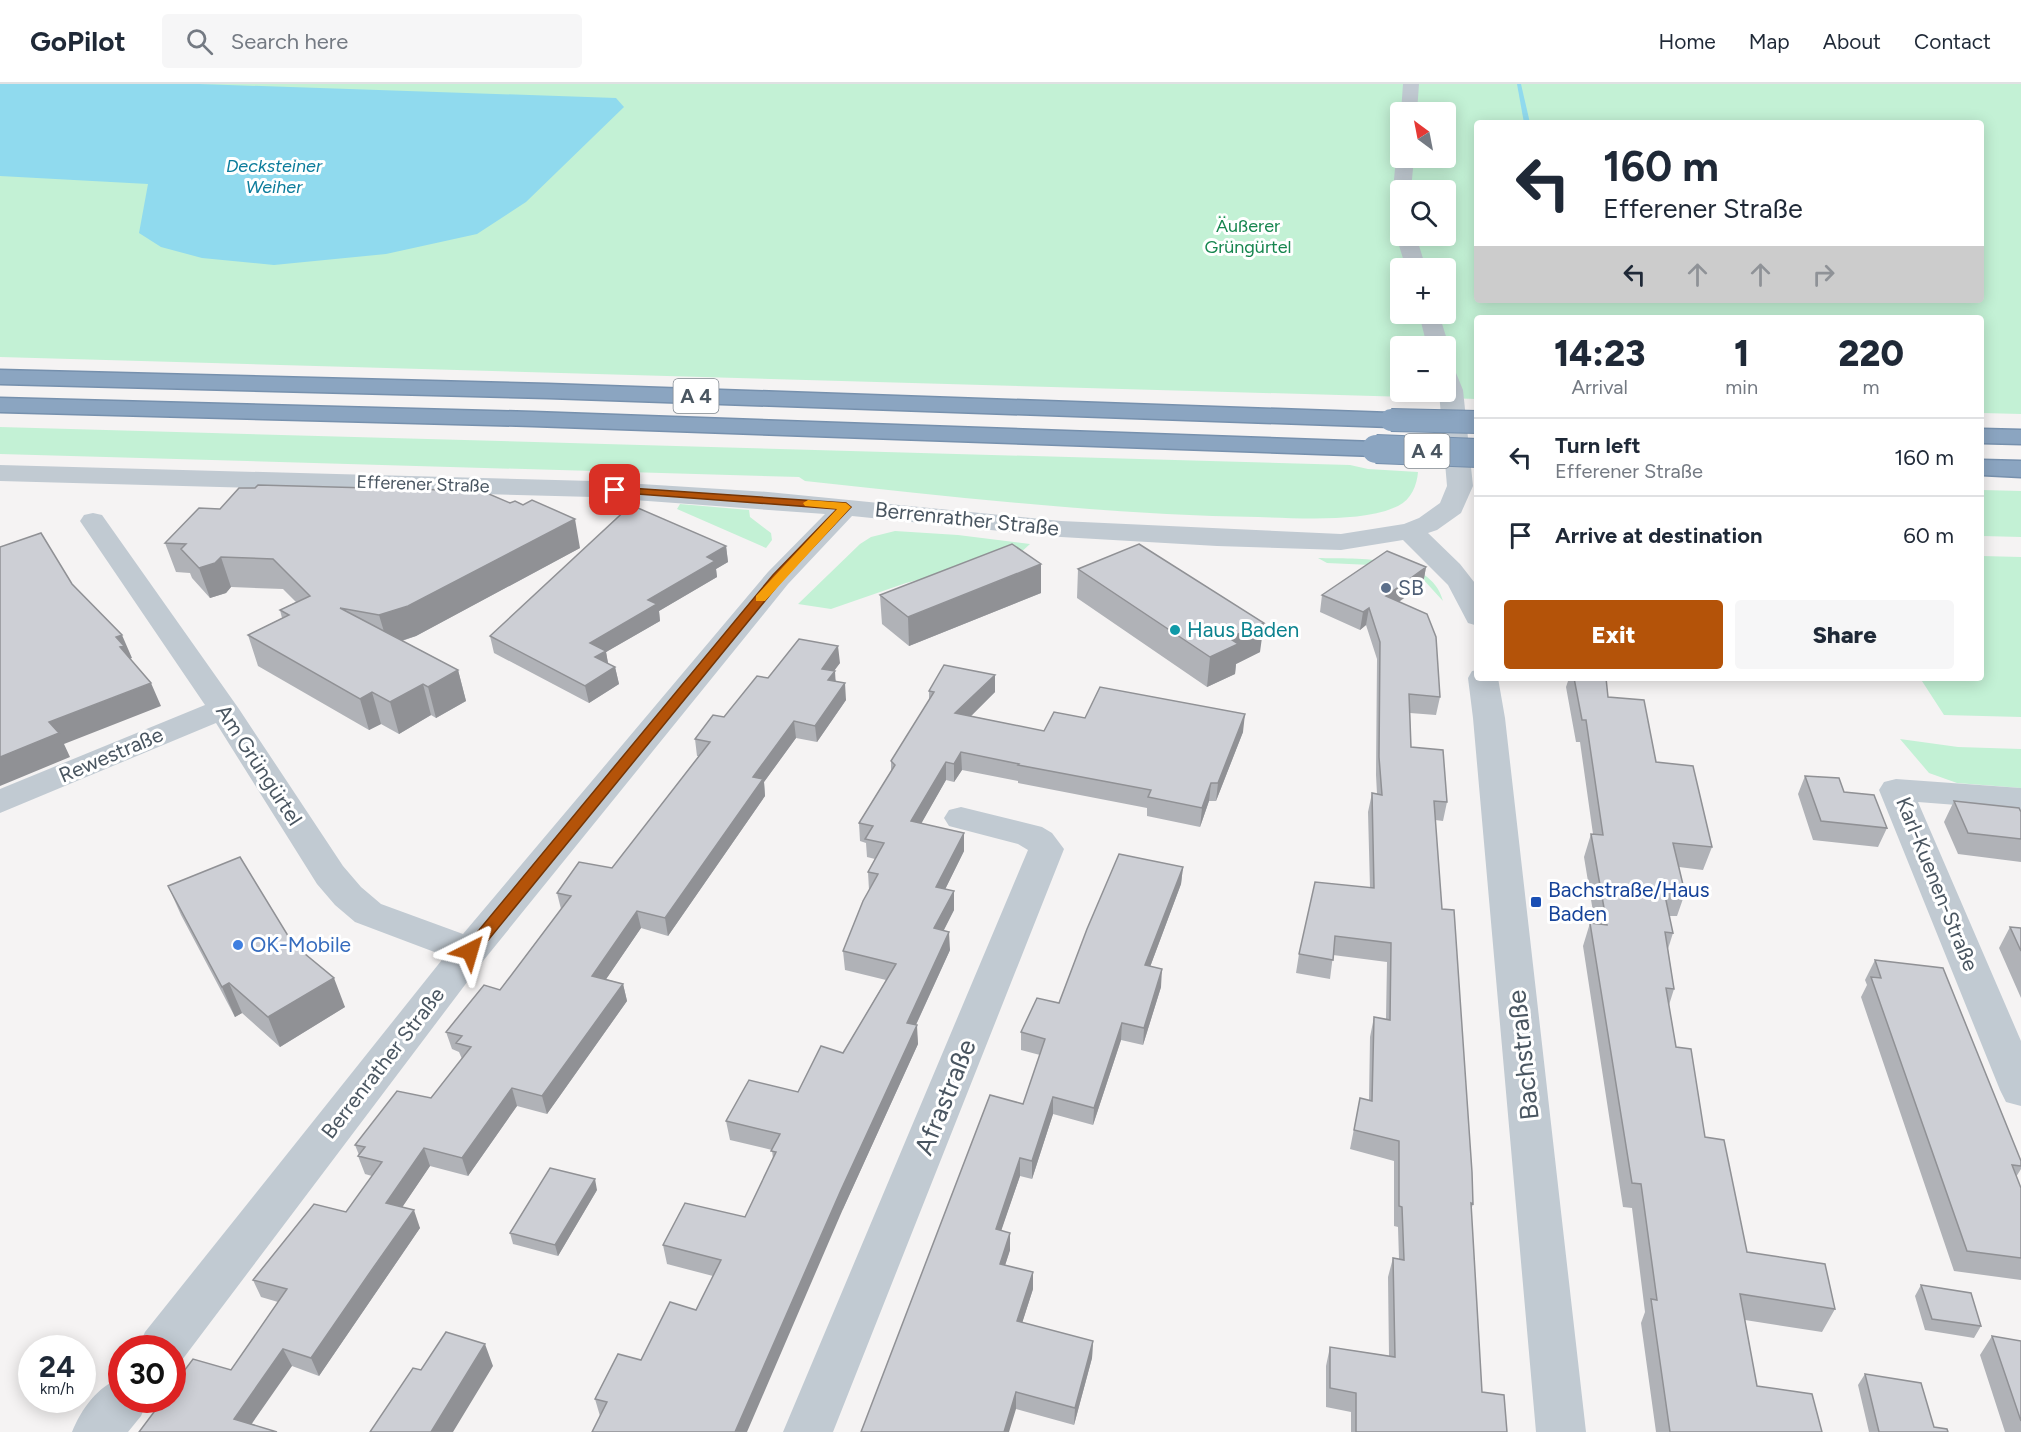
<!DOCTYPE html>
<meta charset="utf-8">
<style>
body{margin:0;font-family:Figtree,sans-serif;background:#f6f6f7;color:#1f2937;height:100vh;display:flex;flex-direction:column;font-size:22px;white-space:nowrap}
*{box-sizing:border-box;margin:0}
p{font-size:20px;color:#747a83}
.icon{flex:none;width:33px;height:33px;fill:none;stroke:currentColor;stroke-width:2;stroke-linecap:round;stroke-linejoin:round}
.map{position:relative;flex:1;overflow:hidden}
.sheet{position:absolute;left:1474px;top:231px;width:510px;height:366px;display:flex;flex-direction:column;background:#fff;border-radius:6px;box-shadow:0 3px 15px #0003}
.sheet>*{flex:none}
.banner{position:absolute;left:1474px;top:36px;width:510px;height:183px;border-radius:6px;box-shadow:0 3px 15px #0003;background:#fff;color:#1f2937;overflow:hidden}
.needle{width:39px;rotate:328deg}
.controls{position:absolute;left:1390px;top:18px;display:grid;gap:12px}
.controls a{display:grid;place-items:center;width:66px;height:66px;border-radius:6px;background:#fff;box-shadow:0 3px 15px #0003;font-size:30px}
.speed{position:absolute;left:18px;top:1251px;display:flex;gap:12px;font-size:30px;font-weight:700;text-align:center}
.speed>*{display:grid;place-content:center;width:78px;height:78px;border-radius:50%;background:#fff;box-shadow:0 3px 15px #0003;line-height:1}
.speed small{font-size:15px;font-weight:400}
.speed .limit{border:9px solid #d22;background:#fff;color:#111}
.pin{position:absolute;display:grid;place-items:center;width:51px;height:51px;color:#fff;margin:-26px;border-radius:12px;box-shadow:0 3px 9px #0006}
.me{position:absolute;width:66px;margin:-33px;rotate:40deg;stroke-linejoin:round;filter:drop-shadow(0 0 4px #0008)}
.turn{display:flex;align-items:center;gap:21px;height:126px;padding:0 30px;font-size:27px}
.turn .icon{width:78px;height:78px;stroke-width:2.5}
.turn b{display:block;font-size:42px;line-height:51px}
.lanes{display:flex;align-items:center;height:57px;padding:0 30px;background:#0003;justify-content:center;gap:30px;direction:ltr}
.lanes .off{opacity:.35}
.eta{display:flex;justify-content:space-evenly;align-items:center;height:102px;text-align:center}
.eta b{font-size:36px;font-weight:800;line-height:42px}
.cta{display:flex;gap:12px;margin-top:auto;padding:12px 30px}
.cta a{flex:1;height:69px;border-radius:6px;background:#b45309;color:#fff;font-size:24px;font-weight:800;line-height:69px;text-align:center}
.cta a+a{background:#f6f6f7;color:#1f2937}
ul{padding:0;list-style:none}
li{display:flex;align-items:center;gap:18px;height:78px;padding:0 30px;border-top:2px solid #e0e1e3}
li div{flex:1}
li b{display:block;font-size:22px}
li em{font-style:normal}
header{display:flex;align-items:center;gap:36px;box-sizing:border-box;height:84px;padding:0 30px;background:#fff;border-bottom:2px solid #e0e1e3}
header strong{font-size:28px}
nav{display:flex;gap:33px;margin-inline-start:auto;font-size:21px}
.search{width:420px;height:54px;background:#f6f6f7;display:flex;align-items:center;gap:15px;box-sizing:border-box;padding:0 21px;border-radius:6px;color:#747a83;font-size:22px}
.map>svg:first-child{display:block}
</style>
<header>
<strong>GoPilot</strong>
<div class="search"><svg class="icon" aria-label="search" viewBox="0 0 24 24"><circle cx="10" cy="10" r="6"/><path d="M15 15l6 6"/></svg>Search here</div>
<nav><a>Home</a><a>Map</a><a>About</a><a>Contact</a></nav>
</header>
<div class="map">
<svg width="2021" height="1348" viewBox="0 0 2021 1348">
<rect width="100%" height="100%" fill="#f5f3f3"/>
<!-- green -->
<path fill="#c3f1d5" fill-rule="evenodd" d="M0,0H2021V330L1982,329V234H1478L1477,315L0,273ZM1401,28H1446V74H1401ZM1478,39H1982V216H1478ZM1401,106H1446V152H1401ZM1401,184H1446V230H1401ZM1401,262H1446V308H1401Z
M0,343L1350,381L1368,385L1418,388C1417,401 1411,416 1398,422C1363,439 1297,434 1258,433C1106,431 956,413 805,397L799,393L0,370Z
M1982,406L2021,407V453L1982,452Z
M680,420L749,426L750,433L771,449L772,456L766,464L677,425Z
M895,447L958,451L1030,460L1019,470L906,499L831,525L798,520L860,460L871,453Z
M1982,472L2021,473V633L1944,631L1920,594H1982Z
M1318,474C1357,475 1431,470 1443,517L1421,493L1393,482L1327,479Z
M1900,655L1958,663L2021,665V704L1957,699L1929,689Z"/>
<!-- water -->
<path fill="#90daee" d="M0,0H199L616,14L624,23L526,118L477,150L386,170L274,181L202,174L161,163L139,149L148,100L0,92Z"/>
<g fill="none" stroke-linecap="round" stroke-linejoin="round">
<!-- stream -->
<path fill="#90daee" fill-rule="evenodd" d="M1517,0H1521L1530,39H1524Z"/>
<defs>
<path id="highway" d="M0,286L548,300L1391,329L1400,331L1403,336L1400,341L1391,343L548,314L0,300Z
M0,314L533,328L1376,358L1385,360L1388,365L1385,370L1376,372L533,342L0,328Z
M1982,345L2021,346V360L1982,359Z
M1982,376L2021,377V393L1982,391Z"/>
</defs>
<!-- highway casing -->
<use href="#highway" stroke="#7690ad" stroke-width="3"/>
<!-- minor -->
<path fill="#c1cad2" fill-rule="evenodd" d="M1403,0H1419L1417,28H1401Z
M1399,70H1401V74H1414L1411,106H1401V111L1393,106L1396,74Z
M1401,147V152H1416L1426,184H1406L1396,152Z
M1419,230H1439L1449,262L1446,266V262H1427Z
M1446,282L1454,284L1463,306L1473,402L1461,429L1437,446L1428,449L1460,480L1478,503V542L1468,539L1448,501L1403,456L1341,466L1217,462L1061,453L852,432L788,500L483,877L179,1280L172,1282V1264H138L145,1248L445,872L355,838L335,821L317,800L216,639L0,729V705L205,621L80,437L84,431L93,429L102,431L239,625L343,782L361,803L381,820L463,850L768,488L825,430L593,413L0,397V381L593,397L768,408L1061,437L1341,450L1404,440L1419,434L1440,419L1447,402L1439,308H1446Z
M1478,586V594H1498L1505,634L1586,1348H1536L1473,634L1468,594L1472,587Z
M1896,695L2021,704V726L1918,718L2021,957V1022L2006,1018L2000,1006L1879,706L1884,698Z
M961,723L1042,743L1052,749L1064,765L833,1348H783L1028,766L1018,760L949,742L944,734L949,726Z
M122,1293V1316H148L141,1332L128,1348H72C82,1324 97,1303 122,1293Z"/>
<!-- highway -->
<use href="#highway" fill="#8ba5c1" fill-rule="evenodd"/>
<defs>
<path id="highway-bridge-far1" d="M1391,336L1478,338"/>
<path id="highway-bridge" d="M1376,365L1478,369"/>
</defs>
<!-- highway-bridge-far1 casing -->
<use href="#highway-bridge-far1" stroke="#7690ad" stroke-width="24" stroke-linecap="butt"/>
<!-- highway-bridge casing -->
<use href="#highway-bridge" stroke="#7690ad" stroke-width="30" stroke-linecap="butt"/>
<!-- highway-bridge-far1 -->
<use href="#highway-bridge-far1" stroke="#8ba5c1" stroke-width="22"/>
<!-- highway-bridge -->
<use href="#highway-bridge" stroke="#8ba5c1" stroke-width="28"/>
</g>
<!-- wall -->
<path fill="#b0b2b7" d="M165,459L580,464L416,552L402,557L458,586L466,617L436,634L431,631L399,650L381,640L369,646L258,582L248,551L282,534L280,526L296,518L283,505L231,503L226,509L210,514L192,494L190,489L176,488Z
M726,462L728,478L716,485L717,493L659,527L660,537L606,568L608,580L615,583L619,600L589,619L494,569L490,552Z
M1426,483L1423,500L1399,518L1440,613L1436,631L1410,629L1411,663L1447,718L1443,737L1435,736L1442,825L1473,1120L1471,1126L1482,1308L1507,1348H1351V1328L1326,1323V1282L1330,1263L1389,1272L1388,1193L1393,1174L1399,1175L1398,1143L1394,1142V1077L1350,1065L1360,1014L1369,1016L1370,953L1374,933L1386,935L1387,878L1333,871L1330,895L1296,889L1299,870L1370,804L1368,728L1372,709L1377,710L1376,691L1377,575L1366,541L1360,546L1320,528L1322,511Z
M1078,485L1260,568L1236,580L1235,590L1207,603L1077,514Z
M1041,509L909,562L882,540L880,511Z
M840,579L833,587L836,598L846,616L817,658L796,654L764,698L765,712L668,852L641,844L606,895L623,900L627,917L547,1030L517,1022L468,1092L430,1082L402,1123L420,1144L319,1292L292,1282L139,1348L231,1286L278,1218L261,1213L253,1196L346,1128L372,1092L365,1090L358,1072L359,1071L355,1061L431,1014L462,975L459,968L452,965L446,948L500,906L561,825L557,809L612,784L699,672H697L695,655L724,633L768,594Z
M995,591V608L971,632L1044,647L1085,634L1243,648L1216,717H1209L1200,743L1147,732V724L1018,699V697L962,686L954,698L946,696L921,739L964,767L945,805L954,807V826L944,846L950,866L916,941L918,960L843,1125L600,1332L595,1315L641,1276L696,1226L713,1192L667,1180L663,1161L745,1133L773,1075L772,1066L730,1056L726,1037L798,1008L843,969L886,896L845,886L843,867L869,806L868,788L875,775L867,773L866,759L860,757L859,739L891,687V677L929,616V607Z
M1569,594H1606L1608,613L1656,678L1712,763L1703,786L1679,783L1685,809L1677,832H1669L1673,849L1668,865L1674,905L1669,921L1676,963L1705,1053L1747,1168L1835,1225L1822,1248L1745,1236L1757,1302L1822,1348H1656L1641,1239L1645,1228L1632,1124L1623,1123L1583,862L1590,839L1595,840L1584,773L1591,750H1593L1580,658H1576L1566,603Z
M1805,692L1844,708L1887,744L1878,763L1813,756L1798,710Z
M1954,717L2021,728V778L1958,770L1944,738Z
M1183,783L1181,800L1150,883L1161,903L1143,961L1121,956L1093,1041L1053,1030L1032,1095L1020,1092L1001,1146L1010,1166L1005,1181L1033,1188V1205L1022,1239L1093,1257L1092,1274L1074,1341L1016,1325L861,1348L1023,1020L1040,971L1021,966V948L1059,919Z
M168,802L293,860L345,923L280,963L242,929L235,933L181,831Z
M2010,843L2021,844V914L1999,864Z
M1875,876L2021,1077V1085L2016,1093L2021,1104V1196L1954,1187L1861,913L1867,901L1865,896Z
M597,1106L558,1172L513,1160L510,1149Z
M1921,1201L1981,1242L1974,1254L1925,1246L1915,1212Z
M1992,1252L2021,1257V1348H2005L1980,1271Z
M1865,1290L1934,1343L1948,1348H1869L1858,1301Z"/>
<!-- shaded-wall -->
<path fill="#909195" d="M575,435L580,464L416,552L388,561L379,531Z
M726,462L728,478L716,485L717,493L659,527L660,537L606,568L609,584L598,590L590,559L707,473Z
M221,473L231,503L226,509L210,514L199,484Z
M1041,480V509L909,562L908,533Z
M1426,483L1423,500L1383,529L1386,512Z
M1369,524L1366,541L1360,546L1363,528Z
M1264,539L1260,568L1236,580L1235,590L1207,603L1210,573L1229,554Z
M122,551L132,574L129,575L120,563L116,553Z
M838,562L840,579L823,602L822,585Z
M615,583L619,600L589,619L585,602Z
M458,586L466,617L436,634L428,603Z
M835,587L836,604L828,596Z
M995,591V608L956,647L955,629Z
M151,599L161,622L64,660L70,673L0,702V673L49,638Z
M845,599L846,616L817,658L815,642Z
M423,600L431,631L399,650L390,618Z
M372,608L381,640L369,646L360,615Z
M1245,630L1243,648L1216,717L1218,699Z
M794,637L796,654L764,698L765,712L668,852L665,834L753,693Z
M961,668L962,686L954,698V680Z
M946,678V696L912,756L911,737Z
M1211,699L1209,717L1200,743L1202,724Z
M964,749V767L937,822L936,803Z
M1183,783L1181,800L1144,899L1145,881Z
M954,807V826L935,863L934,844Z
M637,827L641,844L596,910L592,892Z
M949,848L950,866L908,958L907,939Z
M1162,885L1161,903L1143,961L1144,944Z
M334,894L345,923L280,963L268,933Z
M229,899L242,929L235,933L222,903Z
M623,900L627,917L547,1030L542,1012Z
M1122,939L1121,956L1093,1041L1094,1024Z
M917,941L918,960L843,1125L747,1348H735L841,1106Z
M512,1004L517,1022L468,1092L462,1074Z
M1053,1013V1030L1032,1095V1077Z
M424,1064L430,1082L393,1137L386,1119Z
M1020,1074V1092L996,1162V1145Z
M595,1095L597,1106L558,1172L555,1161Z
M414,1126L420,1144L319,1292L311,1274Z
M1010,1149V1166L1000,1197V1180Z
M1033,1188V1205L1017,1255V1237Z
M1093,1257L1092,1274L1074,1341L1075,1324Z
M485,1260L493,1282L453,1348H431Z
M283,1265L292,1282L246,1348L234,1335Z
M1016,1308V1325L1009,1348H1004Z"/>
<!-- building -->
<path fill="#cdcfd5" stroke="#909195" stroke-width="1.5" d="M258,401L482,407L510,419L515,417L523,421L532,416L575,435L408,522L379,531L340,524L458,586L428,603L423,600L390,618L372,608L360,615L248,551L289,531L280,526L310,512L273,475L221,473L215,479L199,484L181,465L186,460L165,459L199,424L220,425L239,404H255Z
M631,421L726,462L707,473L715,477L648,516L657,520L590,559L606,567L595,573L615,583L585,602L490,552Z
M41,449L72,500L122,551L116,553L124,562L120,563L151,599L49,638L59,649L0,673V463Z
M1012,460L1041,480L908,533L880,511Z
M1139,460L1264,539L1229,554L1238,560L1210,573L1078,485Z
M1387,467L1426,483L1386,512L1427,530L1436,553L1440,613L1409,610L1411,663L1443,666L1447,718L1434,717L1442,825L1454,826L1472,1088L1473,1120L1471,1119L1482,1308L1504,1311L1507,1348H1356V1309L1330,1304V1263L1395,1273L1393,1174L1404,1176L1402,1123L1399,1122V1057L1354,1046L1360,1014L1372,1017L1374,933L1390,936L1391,859L1335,852L1333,876L1299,870L1315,798L1374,804L1372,709L1382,711L1379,673L1380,558L1369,524L1363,528L1322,511Z
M799,555L838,562L822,585L835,587L828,596L845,599L815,642L794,637L753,693L763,695L665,834L637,827L592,892L623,900L542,1012L512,1004L462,1074L424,1064L386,1119L414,1126L371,1187L311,1274L283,1265L234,1335L277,1348H139L163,1316H172V1303L193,1275L231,1286L287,1205L253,1196L314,1120L346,1128L382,1078L358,1072L365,1063L355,1061L397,1007L431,1014L471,963L456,959L462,952L446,948L484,901L500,906L571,812L557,809L579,778L612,784L710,658L695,655L713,631L724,633L757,592L768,594Z
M944,581L995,591L955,629L1044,647L1054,628L1085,634L1100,603L1245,630L1218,699H1211L1202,724L1148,713L1151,706L1018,681L1019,680L961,668L954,680L946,678L911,737L964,749L936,803L954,807L934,844L949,848L907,939L917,941L841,1106L735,1348H592L607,1318L595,1315L618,1270L641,1276L670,1218L696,1226L721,1176L663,1161L685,1119L745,1133L776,1068L771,1067L780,1050L726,1037L749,996L798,1008L821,962L843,969L896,880L843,867L863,817L878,790L868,788L884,759L865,755L873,742L859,739L895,681L891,677L934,608L929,607Z
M1574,594H1606L1608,613L1644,616L1656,678L1693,682L1712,763L1673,759L1685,809L1664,807L1673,849L1665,848L1674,905L1666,904L1676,963L1691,965L1705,1053L1724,1056L1747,1168L1825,1180L1835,1225L1740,1210L1757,1302L1812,1310L1822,1348H1670L1651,1215L1657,1216L1641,1100L1632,1099L1590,839L1607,841L1591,750L1603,751L1586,636H1582Z
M1805,692L1839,694L1844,708L1874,711L1887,744L1821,737Z
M1954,717L2019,724L2021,728V755L1968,749Z
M1119,770L1183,783L1145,881L1162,885L1144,944L1122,939L1094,1024L1053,1013L1032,1077L1020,1074L996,1145L1010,1149L1000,1180L1033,1188L1017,1237L1093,1257L1075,1324L1016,1308L1004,1348H861L990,1011L1023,1020L1045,955L1021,948L1037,914L1059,919L1087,845Z
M240,773L293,860L334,894L268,933L229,899L222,903L168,802Z
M2010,843L2021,844V867Z
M1875,876L1943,884L2021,1077V1082L2012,1081L2021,1104V1174L1967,1167L1871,893L1881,894Z
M550,1084L595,1095L555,1161L510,1149Z
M1921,1201L1971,1209L1981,1242L1932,1235Z
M446,1248L485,1260L431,1348H370L413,1284L421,1286Z
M1992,1252L2021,1257V1337Z
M1865,1290L1921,1299L1934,1343L1947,1345L1948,1348H1879Z"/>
<!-- route -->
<path fill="#b45309" stroke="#753606" stroke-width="1.5" d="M615,403L846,419L851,423L782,496L476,871H465L463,867L465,863L773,491L837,425L611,408L609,406Z"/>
<!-- slow -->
<path fill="#f59e0b" d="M808,416L846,419L851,423L765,517H756V512L837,425L805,422L803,419Z"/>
<!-- markers -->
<circle fill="#5c6f8a" stroke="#fff" stroke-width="2" cx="1386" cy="504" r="6"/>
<circle fill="#0f9aa8" stroke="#fff" stroke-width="2" cx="1175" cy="546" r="6"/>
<rect fill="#1a4fb4" stroke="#fff" stroke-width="2" x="1530" y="812" width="12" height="12" rx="3"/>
<circle fill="#3f7fe0" stroke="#fff" stroke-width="2" cx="238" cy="861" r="6"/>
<g text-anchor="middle" stroke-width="6" stroke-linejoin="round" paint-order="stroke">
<!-- far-water labels -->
<g font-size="18" font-style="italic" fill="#0c7c9b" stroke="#fff">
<text x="274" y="88">Decksteiner<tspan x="274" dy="21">Weiher</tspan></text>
</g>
<!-- far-park labels -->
<g font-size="18" fill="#17864f" stroke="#fff">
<text x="1248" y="148">Äußerer<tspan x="1248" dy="21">Grüngürtel</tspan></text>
</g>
<!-- far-street labels -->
<g font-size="18" fill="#4a5661" stroke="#fff">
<text transform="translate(423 400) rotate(2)" y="6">Efferener Straße</text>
</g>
<!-- shield labels -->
<g fill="#fff" stroke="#808990" stroke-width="1.5">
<rect x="673.5" y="295" width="45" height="34" rx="4.5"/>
<rect x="1404.5" y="350" width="45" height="34" rx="4.5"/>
</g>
<g font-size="20" font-weight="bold" fill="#4a5661">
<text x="696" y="319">A 4</text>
<text x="1427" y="374">A 4</text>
</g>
<!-- street labels -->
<g font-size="21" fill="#4a5661" stroke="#fff">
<text transform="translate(967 435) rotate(6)" y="7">Berrenrather Straße</text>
<text transform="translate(111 671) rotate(-23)" y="7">Rewestraße</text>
<text transform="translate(259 681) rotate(57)" y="7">Am Grüngürtel</text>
<text transform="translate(1937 800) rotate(68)" y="7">Karl-Kuenen-Straße</text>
<text transform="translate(383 979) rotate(-52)" y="7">Berrenrather Straße</text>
</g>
<!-- service labels -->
<g font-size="21" fill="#4e5e75" stroke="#fff" text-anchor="start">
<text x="1398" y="511">SB</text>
</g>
<!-- culture labels -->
<g font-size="21" fill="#0d838f" stroke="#fff" text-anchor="start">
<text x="1187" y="553">Haus Baden</text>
</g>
<!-- transit labels -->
<g font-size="21" fill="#164399" stroke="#fff" text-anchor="start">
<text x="1548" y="813">Bachstraße/Haus<tspan x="1548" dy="24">Baden</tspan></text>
</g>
<!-- shop labels -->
<g font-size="21" fill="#366cbe" stroke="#fff" text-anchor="start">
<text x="250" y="868">OK-Mobile</text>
</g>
<!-- near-street labels -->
<g font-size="26" fill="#4a5661" stroke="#fff">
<text transform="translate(1523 971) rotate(-96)" y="9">Bachstraße</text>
<text transform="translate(945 1013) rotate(-68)" y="9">Afrastraße</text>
</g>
</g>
</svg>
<div class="controls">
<a><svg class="needle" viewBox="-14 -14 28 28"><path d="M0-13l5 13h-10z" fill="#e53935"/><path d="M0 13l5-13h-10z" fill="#747a83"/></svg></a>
<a><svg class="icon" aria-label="search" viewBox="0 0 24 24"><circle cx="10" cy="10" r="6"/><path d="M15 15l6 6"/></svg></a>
<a>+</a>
<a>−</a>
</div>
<div class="speed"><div>24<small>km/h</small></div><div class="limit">30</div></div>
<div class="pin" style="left:615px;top:406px;background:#d93025"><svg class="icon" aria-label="arrive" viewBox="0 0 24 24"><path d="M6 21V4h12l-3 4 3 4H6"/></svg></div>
<svg class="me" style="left:470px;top:867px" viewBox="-20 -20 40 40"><path d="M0-17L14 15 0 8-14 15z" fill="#b45309" stroke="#fff" stroke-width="4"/></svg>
<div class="banner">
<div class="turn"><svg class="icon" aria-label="left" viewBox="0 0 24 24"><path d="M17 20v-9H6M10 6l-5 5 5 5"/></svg><div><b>160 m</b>Efferener Straße</div></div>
<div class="lanes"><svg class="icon" aria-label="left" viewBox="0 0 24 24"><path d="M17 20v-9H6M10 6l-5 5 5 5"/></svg><svg class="icon off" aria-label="ahead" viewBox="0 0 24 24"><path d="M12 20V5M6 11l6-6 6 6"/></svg><svg class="icon off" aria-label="ahead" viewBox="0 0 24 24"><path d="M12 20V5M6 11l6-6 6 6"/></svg><svg class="icon off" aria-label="right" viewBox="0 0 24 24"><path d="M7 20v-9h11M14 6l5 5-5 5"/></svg></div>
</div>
<section class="sheet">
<div class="eta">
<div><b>14:23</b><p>Arrival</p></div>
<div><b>1</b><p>min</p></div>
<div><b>220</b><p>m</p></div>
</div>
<ul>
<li><svg class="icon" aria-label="left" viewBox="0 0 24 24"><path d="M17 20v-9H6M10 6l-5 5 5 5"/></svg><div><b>Turn left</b><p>Efferener Straße</p></div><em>160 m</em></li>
<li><svg class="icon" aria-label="arrive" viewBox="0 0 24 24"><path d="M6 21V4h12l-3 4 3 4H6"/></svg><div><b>Arrive at destination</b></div><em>60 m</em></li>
</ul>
<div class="cta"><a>Exit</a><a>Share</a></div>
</section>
</div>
